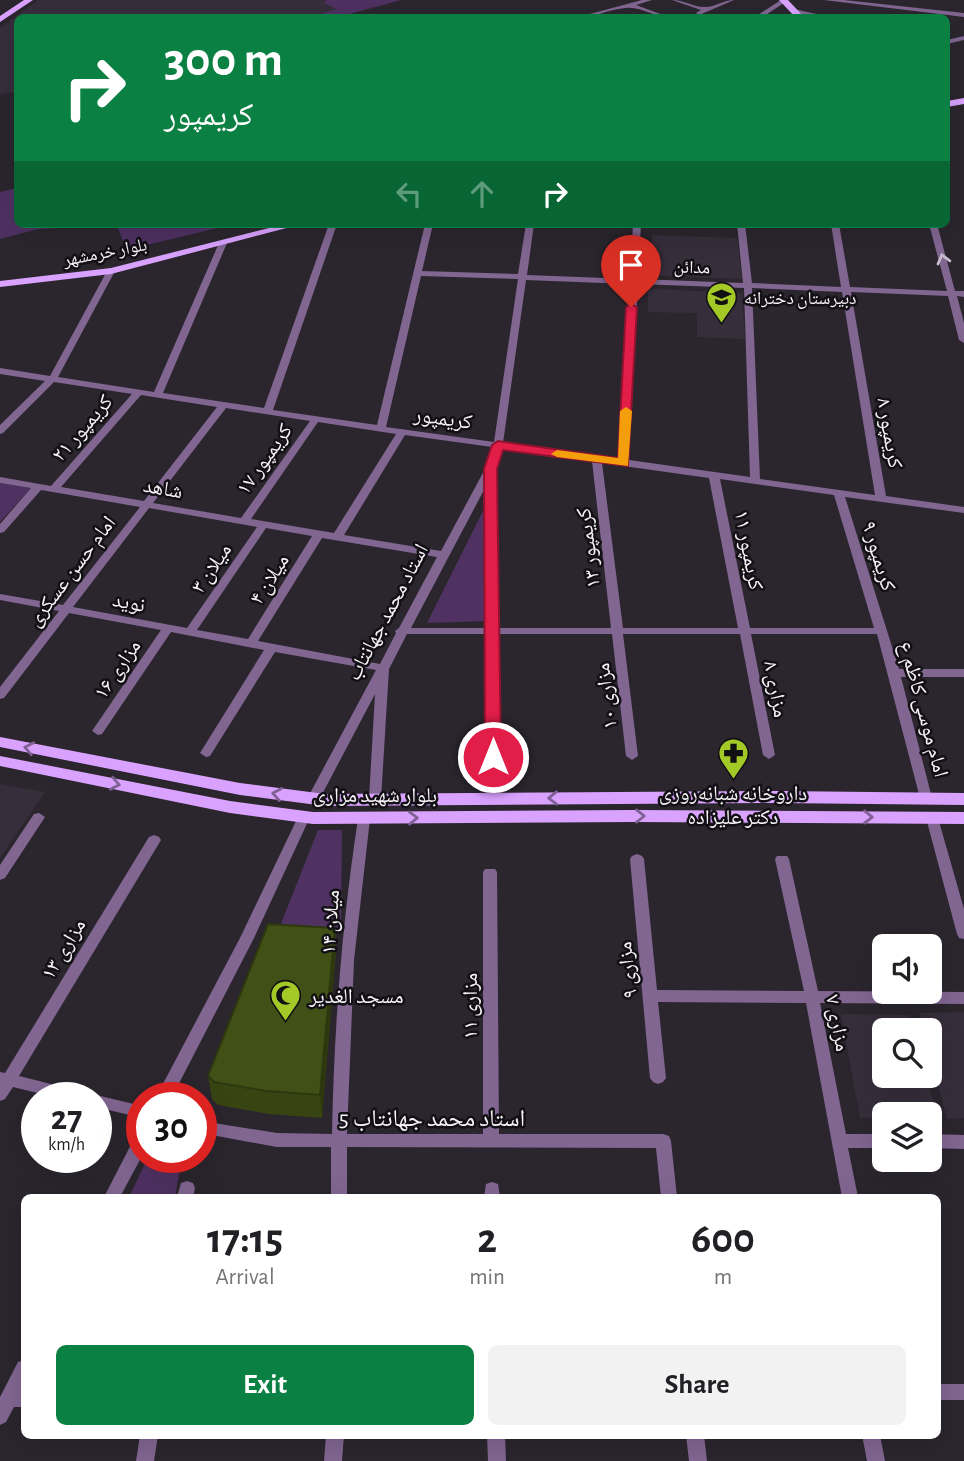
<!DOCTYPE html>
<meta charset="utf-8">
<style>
body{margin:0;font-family:"Alegreya Sans","Noto Naskh Arabic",sans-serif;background:#f2f2f2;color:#202124;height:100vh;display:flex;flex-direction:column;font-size:26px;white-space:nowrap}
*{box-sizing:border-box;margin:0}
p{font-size:23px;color:#757577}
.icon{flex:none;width:38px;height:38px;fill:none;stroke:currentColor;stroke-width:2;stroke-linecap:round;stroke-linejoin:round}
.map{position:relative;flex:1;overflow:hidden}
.sheet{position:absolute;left:21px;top:1194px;width:920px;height:245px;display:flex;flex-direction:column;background:#fff;border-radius:10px;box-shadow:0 7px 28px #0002}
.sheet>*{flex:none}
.top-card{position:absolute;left:14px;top:14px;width:936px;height:214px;border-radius:10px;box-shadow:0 7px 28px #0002;background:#0b8043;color:#fff;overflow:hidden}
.fabs{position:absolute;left:872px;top:934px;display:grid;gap:14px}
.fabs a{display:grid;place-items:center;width:70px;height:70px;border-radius:10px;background:#fff;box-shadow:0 7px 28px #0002;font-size:35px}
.speed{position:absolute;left:21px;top:1082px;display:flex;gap:14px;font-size:35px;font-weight:700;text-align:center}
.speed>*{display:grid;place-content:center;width:91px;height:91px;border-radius:50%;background:#fff;box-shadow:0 7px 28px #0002;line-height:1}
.speed small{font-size:18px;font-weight:400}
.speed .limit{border:10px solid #d22;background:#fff;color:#111}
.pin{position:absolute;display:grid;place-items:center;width:60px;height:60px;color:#fff;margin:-72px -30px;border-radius:50% 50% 50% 0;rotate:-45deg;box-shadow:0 0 7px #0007}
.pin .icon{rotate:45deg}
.me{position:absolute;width:77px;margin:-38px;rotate:0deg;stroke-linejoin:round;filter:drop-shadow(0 0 5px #0008)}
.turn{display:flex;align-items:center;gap:24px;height:147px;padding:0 35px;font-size:32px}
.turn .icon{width:91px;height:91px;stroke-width:2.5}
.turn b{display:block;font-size:49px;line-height:60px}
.lanes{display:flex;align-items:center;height:66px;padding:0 35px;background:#0003;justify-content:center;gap:35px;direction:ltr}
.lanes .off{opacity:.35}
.eta{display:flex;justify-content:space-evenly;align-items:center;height:119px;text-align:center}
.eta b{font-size:42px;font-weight:700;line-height:49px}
.button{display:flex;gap:14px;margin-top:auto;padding:14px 35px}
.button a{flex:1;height:80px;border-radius:10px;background:#0b8043;color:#fff;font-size:28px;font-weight:700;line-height:80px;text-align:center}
.button a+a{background:#f2f2f2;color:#202124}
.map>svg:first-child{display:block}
</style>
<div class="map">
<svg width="964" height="1461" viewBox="0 0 964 1461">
<rect width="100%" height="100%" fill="#2b262e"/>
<!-- built -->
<path fill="#362e3b" d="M38,0H327L325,2L339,9L304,18H18L17,92L0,94V28Z
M652,235L737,238L742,279L651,275Z
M653,289L742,293L745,339L697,337V313L648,312V291Z
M0,784L45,792L0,858Z
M964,1012V1118L947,1119L929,1052V1031H924L919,1013Z
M841,1014L910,1015L914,1031H884V1076H926L939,1121H929V1115L860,1118Z"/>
<!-- green -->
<path fill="#4f3162" d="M327,0H401L338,17H310L337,9L324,3Z
M17,188L18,224H234L126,250L117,225L38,229L0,239V192Z
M0,483L31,488L0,522Z
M483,511L490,621L427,623Z
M318,830H342L341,928L280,926Z
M148,1157H182L175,1197H129Z"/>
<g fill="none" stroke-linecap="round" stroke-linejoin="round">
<!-- minor -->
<path fill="#816692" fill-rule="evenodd" d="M642,0H652L636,5L671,18C656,18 640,6 626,8C609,9 593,18 575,18Z
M672,0C684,0 695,8 706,7C715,7 724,0 734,0L699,15L696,13L701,10Z
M781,0L787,1L761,18H753Z
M824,0H844L964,13V17Z
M794,9L825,16L828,18H814L792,12Z
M964,36V40L947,44V40Z
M329,224H337L273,410L377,425L425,224H433L422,271L518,274L526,224H534L527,275L630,279L633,224H641L638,279L743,283L737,224H745L752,283L841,287L831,224H839L850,287L947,291L929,224H937L955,291H964V297L957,296L964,323V343L959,340L948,296L851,292L886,496L964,507V513L845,497L899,669H964V677H901L932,798L931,801H921L920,798L877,634H751L775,755L769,759L763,755L740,634H623L638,756L632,760L626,756L612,634H497L499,757L493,761L487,757L486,634H407L389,669L381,799L375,803L369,799L375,694L318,802L313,803L307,799L376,670L275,652L210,756L206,757L200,753L264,650L171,632L102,734L98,735L92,731L161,630L69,613L4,698L0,699V687L59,611L0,600V594L63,605L140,507L41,490L4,532L0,533V524L31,488L0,483V477L51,486L132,394L54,382L3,433L0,434V425L45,381L0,374V368L50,376L107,271L111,268L115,271L58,377L154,392L219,243L223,241L227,243L163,393L264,408ZM421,276L518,279L494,442L386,427ZM526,280L629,284L619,459L503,443ZM638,284L744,288L750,477L629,460ZM752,288L842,292L875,495L760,479ZM141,395L217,407L144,501L61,487ZM226,408L310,421L241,518L153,503ZM318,422L396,434L334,533L251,519ZM405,435L492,447L485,469L441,551L344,535ZM502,449L592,461L611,628H497L495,470ZM602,463L709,478L738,628H623ZM720,479L834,495L874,628H750ZM485,488L486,628H411ZM149,508L257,527L187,628L73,607ZM266,528L312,536L248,639L197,630ZM322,538L437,557L399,628L395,631L396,633L380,664L258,641Z
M39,813L45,817L5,878L0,880V865L34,814Z
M304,813L310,817L254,938L172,1097H156L240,938L298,817Z
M932,813L937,815L938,818L964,909V939L959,938L957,934L926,818L927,815Z
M364,814L369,816L370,819L354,960L347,1134H483V872L485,869H495L497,872L499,1134H663L669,1136L671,1141L677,1197H661L656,1148L347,1147V1197H331V1147H277L201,1133V1121L277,1133L332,1134C334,1028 342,923 358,819L359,816Z
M154,835L159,837L161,840L19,1076L79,1091L84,1093L87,1097H54L13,1087L5,1099L0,1101V1072L5,1073L149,837Z
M637,854L642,856L644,859L657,990L804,991L775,859L777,856H787L789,859L818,991L964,992V1004L820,1003L846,1134H884V1148H848L858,1197H842L806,1003L658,1002L666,1078L663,1082L658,1084L653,1082L650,1078L630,859L632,856Z
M96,1095L142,1106V1118L96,1107V1097H90Z
M142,1134V1156L120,1197H104L136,1135Z
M929,1134L964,1135V1149L929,1148Z
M187,1181L193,1183L195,1188L193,1197H177L181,1183Z
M492,1182L498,1184L500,1197H484L486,1184Z
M24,1360V1385L22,1391H24V1407H14L6,1422L0,1425V1397L18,1362Z
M938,1384H964V1400H938Z
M140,1435H158L154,1461H136Z
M326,1435H344L342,1461H324Z
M487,1435H505L506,1461H488Z
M686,1435H704L707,1461H689Z
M862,1435H880L885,1461H867Z"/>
<!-- major -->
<path fill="#daa2ff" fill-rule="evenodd" d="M24,0H33L0,22V16Z
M779,0H788L805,18H796Z
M964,98V104L947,107V101Z
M285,224H302L111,274L0,287V281L111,268Z
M0,737L240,783L325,794L779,791L964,793V805L779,803L325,806L240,795L0,747Z
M0,756L230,801L313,812L635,810L964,812V824L635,822L313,824L230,813L0,766Z"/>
</g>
<!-- wall -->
<path fill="#384513" d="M335,928L336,951L322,1118L269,1114L218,1105L212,1099L208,1076Z"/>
<!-- shaded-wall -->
<path fill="#2e380f" d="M335,928L336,951L322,1118L320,1095Z"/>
<!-- building -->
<path fill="#415016" stroke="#2e380f" stroke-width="2" d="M268,924L335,928L320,1095L266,1091L214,1082L208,1076Z"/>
<!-- one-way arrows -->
<defs><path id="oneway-chevron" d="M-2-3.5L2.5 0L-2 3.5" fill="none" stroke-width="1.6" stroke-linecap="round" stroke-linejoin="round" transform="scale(1.75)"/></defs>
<use stroke="#c7bbcf" href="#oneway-chevron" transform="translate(943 259) rotate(-105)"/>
<g stroke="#806095">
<use href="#oneway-chevron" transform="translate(29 748) rotate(-169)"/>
<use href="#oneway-chevron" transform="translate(115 784) rotate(11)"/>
<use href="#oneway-chevron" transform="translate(277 794) rotate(-171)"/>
<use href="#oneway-chevron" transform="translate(553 798) rotate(179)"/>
<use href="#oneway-chevron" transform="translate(640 816)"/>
<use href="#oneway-chevron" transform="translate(868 817) rotate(1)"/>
<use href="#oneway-chevron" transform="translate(413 818) rotate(-1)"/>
</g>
<!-- route -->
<path fill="#e11d48" stroke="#92132f" stroke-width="2" d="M631,304L637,307L628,466L503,450L497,469L501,757L493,762L487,761L485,757L484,469L492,445L498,441L618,458L626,307Z"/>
<!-- slow -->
<path fill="#f59e0b" d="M626,407L632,411L628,466L557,457L551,454L557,450L618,458L620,411Z"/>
<!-- icons -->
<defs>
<symbol id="school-pin" viewBox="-11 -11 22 30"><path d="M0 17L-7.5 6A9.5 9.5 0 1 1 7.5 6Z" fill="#a3c927" stroke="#121014"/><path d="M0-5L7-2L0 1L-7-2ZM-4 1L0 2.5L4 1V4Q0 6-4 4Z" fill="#111"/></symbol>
<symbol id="pharmacy-pin" viewBox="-11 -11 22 30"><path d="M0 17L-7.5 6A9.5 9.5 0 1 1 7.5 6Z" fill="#a3c927" stroke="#121014"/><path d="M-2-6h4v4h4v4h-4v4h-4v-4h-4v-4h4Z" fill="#111"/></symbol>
<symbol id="mosque-pin" viewBox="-11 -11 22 30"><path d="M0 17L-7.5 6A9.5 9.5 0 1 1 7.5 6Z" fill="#a3c927" stroke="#121014"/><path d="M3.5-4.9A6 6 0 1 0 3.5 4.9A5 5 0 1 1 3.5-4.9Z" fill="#111"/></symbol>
</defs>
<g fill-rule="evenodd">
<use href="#school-pin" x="704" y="280" width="35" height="47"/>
<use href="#pharmacy-pin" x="716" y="736" width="35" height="47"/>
<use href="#mosque-pin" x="268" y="978" width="35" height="47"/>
</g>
<g text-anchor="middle" stroke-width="5" stroke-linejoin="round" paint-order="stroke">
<!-- far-street labels -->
<g font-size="18" fill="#f6f3f8" stroke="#121014">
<text transform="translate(105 252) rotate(-11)" y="6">بلوار خرمشهر</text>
<text transform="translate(692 267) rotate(2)" y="6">مدائن</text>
</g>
<!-- far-poi labels -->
<g font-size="18" fill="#f6f3f8" stroke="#121014" text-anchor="start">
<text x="744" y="304">دبیرستان دخترانه</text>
</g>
<!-- street labels -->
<g font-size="21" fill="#f6f3f8" stroke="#121014">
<text transform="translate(443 418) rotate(8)" y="7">کریمپور</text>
<text transform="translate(82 428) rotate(-49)" y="7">کریمپور ۲۱</text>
<text transform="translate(890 433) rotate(80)" y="7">کریمپور ۸</text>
<text transform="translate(264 459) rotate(-55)" y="7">کریمپور ۱۷</text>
<text transform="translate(163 488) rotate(10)" y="7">شاهد</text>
<text transform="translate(588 548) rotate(-97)" y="7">کریمپور ۱۳</text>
<text transform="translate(749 550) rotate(79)" y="7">کریمپور ۱۱</text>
<text transform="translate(879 556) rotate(73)" y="7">کریمپور ۹</text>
<text transform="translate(211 568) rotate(-56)" y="7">میلان ۳</text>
<text transform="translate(71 571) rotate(-53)" y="7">امام حسن عسکری</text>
<text transform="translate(269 579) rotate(-58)" y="7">میلان ۴</text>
<text transform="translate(129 602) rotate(11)" y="7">نوید</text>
<text transform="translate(387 612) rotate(-62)" y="7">استاد محمد جهانتاب</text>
<text transform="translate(117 669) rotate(-56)" y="7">مزاری ۱۶</text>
<text transform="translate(776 689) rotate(79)" y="7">مزاری ۸</text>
<text transform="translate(606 696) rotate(-97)" y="7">مزاری ۱۰</text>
<text transform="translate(924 709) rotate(75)" y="7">امام موسی کاظم ع</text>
<text x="375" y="802">بلوار شهید مزاری</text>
<text transform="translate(330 922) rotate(-86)" y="7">میلان ۱۴</text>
<text transform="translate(63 949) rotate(-59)" y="7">مزاری ۱۳</text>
<text transform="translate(627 970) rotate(-96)" y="7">مزاری ۹</text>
<text transform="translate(470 1006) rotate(-90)" y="7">مزاری ۱۱</text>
<text transform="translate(838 1023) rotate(79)" y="7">مزاری ۷</text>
</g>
<!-- poi labels -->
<g font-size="21" fill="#f6f3f8" stroke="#121014">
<text x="733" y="800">داروخانه شبانه‌روزی<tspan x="733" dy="24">دکتر علیزاده</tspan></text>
<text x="309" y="1003" text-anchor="start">مسجد الغدیر</text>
</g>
<!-- near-street labels -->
<g font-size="24" fill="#f6f3f8" stroke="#121014">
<text x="432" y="1126">استاد محمد جهانتاب 5</text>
</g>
</g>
</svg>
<div class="fabs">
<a><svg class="icon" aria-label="sound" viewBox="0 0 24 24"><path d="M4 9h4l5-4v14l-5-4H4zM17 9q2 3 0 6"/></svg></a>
<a><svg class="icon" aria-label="search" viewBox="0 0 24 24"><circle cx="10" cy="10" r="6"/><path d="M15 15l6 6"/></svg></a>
<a><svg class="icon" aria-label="layers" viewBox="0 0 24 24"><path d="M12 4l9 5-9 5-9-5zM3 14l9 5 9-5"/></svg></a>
</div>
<div class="speed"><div>27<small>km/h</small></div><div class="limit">30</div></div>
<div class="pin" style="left:631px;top:307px;background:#d93025"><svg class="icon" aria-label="arrive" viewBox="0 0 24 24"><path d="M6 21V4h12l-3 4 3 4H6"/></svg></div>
<svg class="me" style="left:493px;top:757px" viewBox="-20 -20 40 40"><circle r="17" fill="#e11d48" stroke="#fff" stroke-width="3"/><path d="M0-11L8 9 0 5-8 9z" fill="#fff"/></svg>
<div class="top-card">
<div class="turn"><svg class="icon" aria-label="right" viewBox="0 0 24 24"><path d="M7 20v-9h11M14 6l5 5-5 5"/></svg><div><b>300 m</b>کریمپور</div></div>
<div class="lanes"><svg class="icon off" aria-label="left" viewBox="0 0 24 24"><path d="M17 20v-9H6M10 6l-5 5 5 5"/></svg><svg class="icon off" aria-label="ahead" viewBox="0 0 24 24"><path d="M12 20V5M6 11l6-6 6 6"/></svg><svg class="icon" aria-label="right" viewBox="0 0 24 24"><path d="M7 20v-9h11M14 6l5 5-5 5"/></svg></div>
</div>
<section class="sheet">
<div class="eta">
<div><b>17:15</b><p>Arrival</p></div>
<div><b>2</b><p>min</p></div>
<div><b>600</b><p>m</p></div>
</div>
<div class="button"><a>Exit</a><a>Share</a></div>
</section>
</div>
